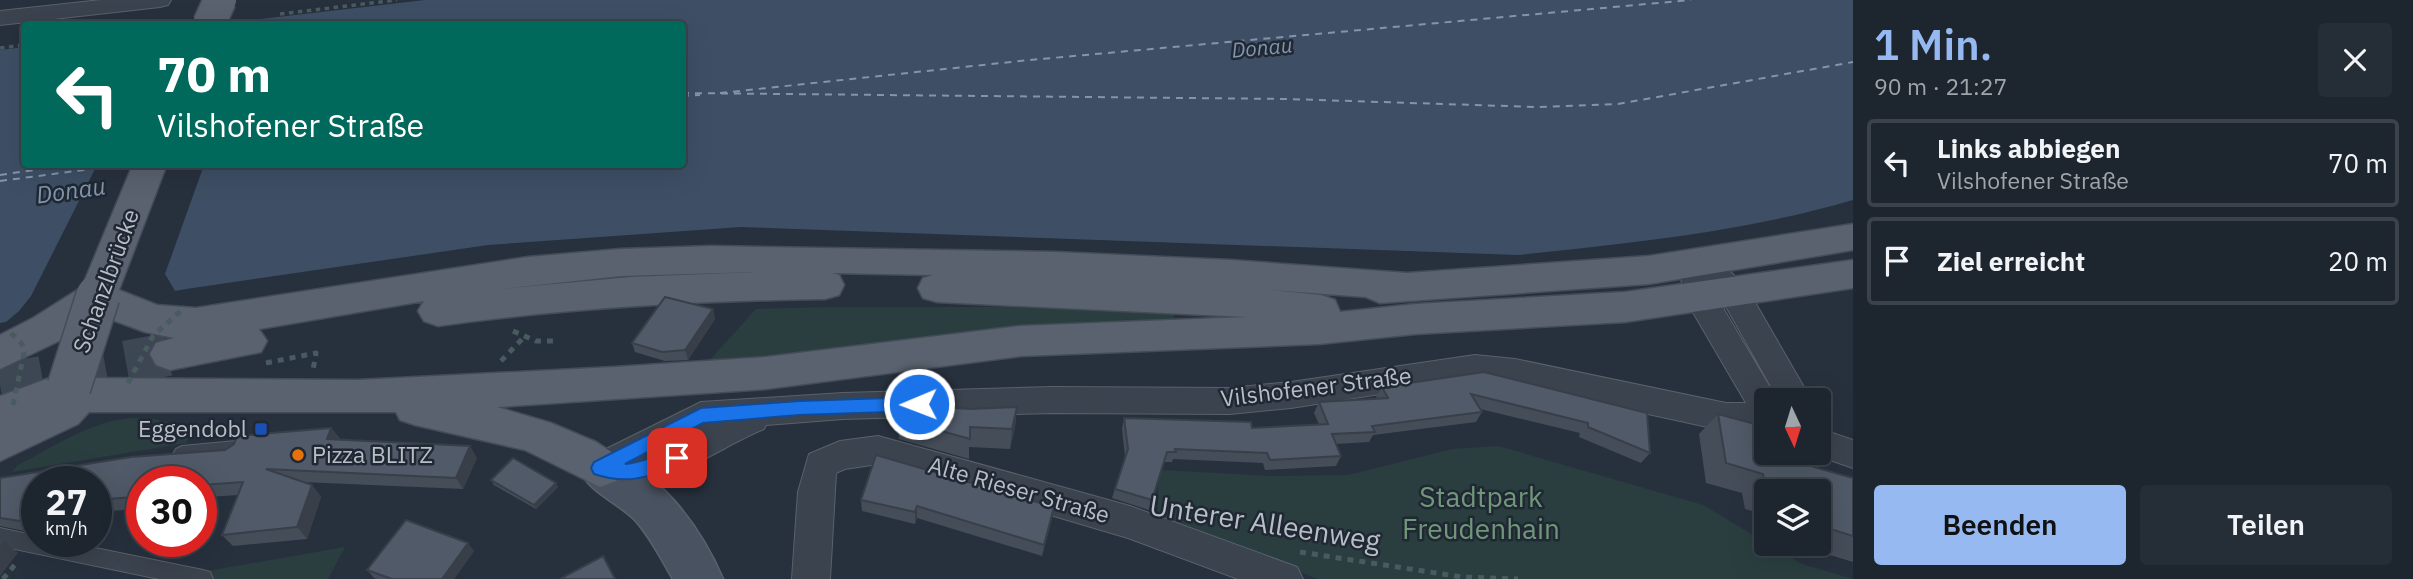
<!DOCTYPE html>
<html lang="de">
<meta charset="utf-8">
<style>
body{margin:0;font-family:"IBM Plex Sans",sans-serif;background:#252d36;color:#f1f3f6;height:100vh;display:flex;flex-direction:column;font-size:26px;white-space:nowrap}
*{box-sizing:border-box;margin:0}
p{font-size:23px;color:#a0a5aa}
.icon{flex:none;width:38px;height:38px;fill:none;stroke:currentColor;stroke-width:2;stroke-linecap:round;stroke-linejoin:round}
.map{position:relative;flex:1;overflow:hidden}
.drawer{display:flex;flex-direction:column;background:#1d252e;width:560px}
.drawer>*{flex:none}
.guide{position:absolute;left:21px;top:21px;width:665px;height:147px;border-radius:7px;box-shadow:0 7px 28px #0002,0 0 0 2px #3b424a;background:#00695c;color:#fff;overflow:hidden}
.needle{width:46px;rotate:176deg}
.tools{position:absolute;left:1754px;top:388px;display:grid;gap:14px}
.tools a{display:grid;place-items:center;width:77px;height:77px;border-radius:7px;background:#1d252e;box-shadow:0 7px 28px #0002,0 0 0 2px #3b424a;font-size:35px}
.speed{position:absolute;left:21px;top:466px;display:flex;gap:14px;font-size:35px;font-weight:700;text-align:center}
.speed>*{display:grid;place-content:center;width:91px;height:91px;border-radius:50%;background:#1d252e;box-shadow:0 7px 28px #0002,0 0 0 2px #3b424a;line-height:1}
.speed small{font-size:18px;font-weight:400}
.speed .limit{border:10px solid #d22;background:#fff;color:#111}
.pin{position:absolute;display:grid;place-items:center;width:60px;height:60px;color:#fff;margin:-30px;border-radius:14px;box-shadow:0 4px 10px #0006}
.me{position:absolute;width:77px;margin:-38px;rotate:269deg;stroke-linejoin:round;filter:drop-shadow(0 0 5px #0008)}
.turn{display:flex;align-items:center;gap:24px;height:147px;padding:0 21px;font-size:32px}
.turn .icon{width:91px;height:91px;stroke-width:2.5}
.turn b{display:block;font-size:49px;line-height:60px}
.round{display:grid;place-items:center;flex:none;width:74px;height:74px;border-radius:7px;background:#252d36}
.headline{display:flex;align-items:center;justify-content:space-between;height:119px;padding:0 21px}
h1{font-size:42px;font-weight:600;line-height:52px;color:#95b9f0}
.action{display:flex;gap:14px;margin-top:auto;padding:14px 21px}
.action a{flex:1;height:80px;border-radius:7px;background:#95b9f0;color:#111;font-size:28px;font-weight:600;line-height:80px;text-align:center}
.action a+a{background:#252d36;color:#f1f3f6}
ul{padding:0;list-style:none}
li{display:flex;align-items:center;gap:21px;height:88px;margin:0 14px 10px;padding:0 7px;border:4px solid #3b424a;border-radius:7px}
li div{flex:1}
li b{display:block;font-size:26px}
li em{font-style:normal}
main{display:flex;flex:1;min-height:0}
.map>svg:first-child{display:block}
</style>
<main>
<div class="map">
<svg width="1853" height="579" viewBox="0 0 1853 579">
<rect width="100%" height="100%" fill="#27313e"/>
<!-- green -->
<path fill="#2a3e40" d="M834,307H1007L1174,313V323L708,362L756,309Z
M133,418L154,419L193,429L186,443L12,472L18,465C56,446 90,421 133,418Z
M1498,446L1703,505L1802,564L1853,579H1318L1157,520L1159,470L1272,476L1348,475L1453,449Z
M345,547L328,579H162Z"/>
<!-- water -->
<path fill="#3e4f65" d="M425,0H1853V200C1744,232 1630,243 1518,255L741,227L488,245L186,289L0,323V50L24,47V164H682V24H217Z"/>
<!-- pier -->
<path fill="#27313e" d="M97,165H204L165,274L177,294L0,327L19,311L31,296Z"/>
<g fill="none" stroke-linecap="round" stroke-linejoin="round">
<!-- ferry -->
<path stroke="#8195ad" stroke-width="2" stroke-dasharray="7 6" stroke-linecap="butt" d="M682,93L1288,99L1537,107L1618,104L1853,62
M720,93L1030,60L1691,0
M682,96L700,95
M0,175L74,164
M0,181L129,164"/>
<!-- primary-tunnel -->
<path stroke="#3d4653" stroke-width="43" stroke-dasharray="43 21" stroke-linecap="butt" d="M0,385L170,354"/>
<defs>
<path id="lane" d="M236,441L242,444L245,449L242,454L236,457L182,462L176,459L173,454L176,449L182,446Z
M0,528L37,536V541H61L203,570L210,572L213,579H159L0,546Z"/>
<path id="street" d="M101,0H171L168,5L160,7L0,25V11Z
M1694,254L1727,269L1745,285L1812,401H1779L1723,301L1713,291L1778,401H1766V431H1726L1515,385L1475,379L1291,408L1230,414L1052,413L843,419L766,425L764,429C707,453 653,501 588,478L583,468L588,458L701,402L843,393L1052,387L1230,388L1291,382L1475,355L1515,359L1726,403H1746L1684,297L1679,264L1684,257Z
M1818,428L1853,440V468L1810,453H1818Z
M878,436L1130,506L1297,567L1303,579H1238L1128,538L878,464L845,469L836,473L830,579H792L798,492L809,454L840,441Z"/>
<path id="secondary" d="M600,449C659,470 699,524 723,579H673C661,559 650,536 634,519C615,501 589,492 578,468L584,455Z"/>
<path id="primary" d="M133,164H167L119,290L157,305L196,308L528,257L621,249L711,246L1055,252L1231,260L1407,273L1649,256L1853,224V250L1649,284L1380,303L1366,297L1271,290L1321,295L1335,300L1340,312L1416,304L1625,292L1853,260V288L1625,322L1416,334L1319,344L1021,356L766,389L497,407L551,423L596,442L616,455L622,468L616,481L600,487L525,450L415,425L400,420L396,412H89L78,424L0,461V396L55,376L69,381L78,378L358,380L614,367L766,357L1021,326L1247,317L937,302L923,298L918,288L923,278L933,275L832,273L839,275L844,285L839,295L825,299C695,301 567,308 438,326L424,321L418,311L424,301L259,329L267,341L261,352L170,370L156,365L150,354L156,343L174,338L145,332L99,315L61,340L0,369V335L33,318L82,287ZM757,272L631,277L501,289L621,276Z"/>
</defs>
<!-- lane casing -->
<use href="#lane" stroke="#59616b" stroke-width="2"/>
<!-- street casing -->
<use href="#street" stroke="#59616b" stroke-width="2"/>
<!-- secondary casing -->
<use href="#secondary" stroke="#59616b" stroke-width="3"/>
<!-- primary casing -->
<use href="#primary" stroke="#444c57" stroke-width="3"/>
<!-- path-far1 -->
<path stroke="#495b5e" stroke-width="3.5" stroke-dasharray="4.5 4.5" stroke-linecap="butt" d="M280,14L397,0
M0,48L24,45"/>
<!-- path -->
<path stroke="#495b5e" stroke-width="5" stroke-dasharray="6 6" stroke-linecap="butt" d="M513,331L536,341H555
M501,361L525,336
M266,363L316,353L313,370
M254,430L261,429
M1300,552L1462,577L1518,579
M3,579L18,561"/>
<!-- lane -->
<use href="#lane" fill="#3b434e" fill-rule="evenodd"/>
<!-- street -->
<use href="#street" fill="#3b434e" fill-rule="evenodd"/>
<!-- secondary -->
<use href="#secondary" fill="#495260" fill-rule="evenodd"/>
<!-- primary -->
<use href="#primary" fill="#59626e" fill-rule="evenodd"/>
<defs>
<path id="primary-bridge-far1" d="M209,24L220,0"/>
<path id="primary-bridge" d="M69,387L98,296"/>
</defs>
<!-- primary-bridge-far1 casing -->
<use href="#primary-bridge-far1" stroke="#444c57" stroke-width="35" stroke-linecap="butt"/>
<!-- primary-bridge casing -->
<use href="#primary-bridge" stroke="#444c57" stroke-width="46" stroke-linecap="butt"/>
<!-- path-bridge -->
<path stroke="#495b5e" stroke-width="5" stroke-dasharray="6 6" stroke-linecap="butt" d="M11,333L22,344L24,353L13,405
M128,383L153,336L185,307"/>
<!-- primary-bridge-far1 -->
<use href="#primary-bridge-far1" stroke="#59626e" stroke-width="32"/>
<!-- primary-bridge -->
<use href="#primary-bridge" stroke="#59626e" stroke-width="43"/>
</g>
<!-- wall -->
<path fill="#454d59" d="M713,309L715,319L688,360L665,361L635,352L632,343Z
M1484,372L1650,453L1641,463L1579,437L1580,433L1480,409L1482,412L1476,422L1373,435L1369,442L1336,444L1341,456L1336,466L1265,470L1263,463L1173,459L1172,462H1163L1149,510L1112,498L1125,457L1122,429L1124,418L1252,428L1319,424L1314,413L1319,402L1377,399L1376,397L1382,387Z
M1017,407L1015,427L1010,449L969,447V459L899,439L898,419L970,409Z
M1718,414L1789,460L1853,478V562L1800,546V544H1818V492H1766V515L1745,509L1742,493L1706,483L1699,434Z
M331,428L340,439L477,458L463,489L302,482L312,485L321,497L307,539L233,546L222,535L238,495L208,497L203,509H201V481H142V511L139,509L96,512V481H37V529L34,533L0,526V478L225,450Z
M491,480L558,487L536,509L494,485Z
M861,500L1052,518L1042,556L917,518L915,524L862,511Z
M474,551L454,579H376L374,578L367,570Z"/>
<!-- shaded-wall -->
<path fill="#383f49" d="M713,309L715,319L688,360L685,350Z
M1017,407L1015,427L1010,449L1012,429Z
M331,428L340,440L327,439Z
M470,446L477,458L463,489L456,478Z
M556,483L558,487L536,509L534,505Z
M312,485L321,497L307,539L297,527Z
M201,490L208,497L203,509L201,508Z
M34,505L37,507V529L34,533L20,521Z
M917,506V518L915,524V512Z
M1054,507L1052,518L1042,556L1044,545Z
M4,541L18,553L0,576V546Z
M468,543L474,551L454,579H442Z"/>
<!-- building -->
<path fill="#505a68" stroke="#383f49" stroke-width="2" d="M665,297L713,309L685,350L662,352L632,343Z
M1484,372L1647,413L1650,453L1588,427V423L1471,394L1482,412L1372,426L1375,432L1332,434L1341,456L1270,460L1267,453L1175,449L1176,452H1167L1152,500L1115,489L1128,449L1124,418L1251,422L1252,428L1328,424L1319,402L1388,398L1382,387Z
M900,404L970,409L1017,407L1012,429L970,427V439L898,419Z
M1718,414L1766,427V453H1787L1789,460L1853,478V536L1824,527L1818,504V492H1773L1766,490L1763,474L1726,463Z
M331,428L327,439L470,446L456,478L266,469L312,485L297,527L222,535L243,482L201,485V481H142V501L131,502L134,497L96,500V481H37V504L34,505L20,521L0,518V478L131,457L225,450L234,444L237,436Z
M876,455L1054,507L1044,545L917,506L915,512L861,500Z
M513,458L556,483L534,505L491,480Z
M406,520L468,543L442,579H392L367,570Z
M603,556L615,579H560Z"/>
<!-- route -->
<path fill="#1a73e8" stroke="#114b97" stroke-width="2" d="M919,397L925,399L927,404L925,409L919,411L799,415L703,423L625,464C642,464 670,448 684,452L686,458L684,463C650,476 629,486 594,474L591,468L594,462L701,408L799,401Z"/>
<!-- markers -->
<rect fill="#1a4fb4" stroke="#202833" stroke-width="2.5" x="254" y="422" width="14" height="14" rx="3.5"/>
<circle fill="#e8710a" stroke="#202833" stroke-width="2.5" cx="298" cy="455" r="7"/>
<g text-anchor="middle" stroke-width="5" stroke-linejoin="round" paint-order="stroke">
<!-- far-water labels -->
<g font-size="21" font-style="italic" fill="#8195ad" stroke="#202833">
<text transform="translate(1262 48) rotate(-5)" y="7">Donau</text>
</g>
<!-- street labels -->
<g font-size="23" fill="#b7bec8" stroke="#202833">
<text transform="translate(106 281) rotate(-70)" y="8">Schanzlbrücke</text>
<text transform="translate(1316 387) rotate(-7)" y="8">Vilshofener Straße</text>
<text transform="translate(1019 490) rotate(16)" y="8">Alte Rieser Straße</text>
</g>
<!-- poi labels -->
<g font-size="23" fill="#b7bec8" stroke="#202833" text-anchor="end">
<text x="247" y="437">Eggendobl</text>
<text x="312" y="463" text-anchor="start">Pizza BLITZ</text>
</g>
<!-- water labels -->
<g font-size="24" font-style="italic" fill="#8195ad" stroke="#202833">
<text transform="translate(71 191) rotate(-8)" y="8">Donau</text>
</g>
<!-- near-park labels -->
<g font-size="28" fill="#709779" stroke="#202833">
<text x="1481" y="507">Stadtpark<tspan x="1481" dy="32">Freudenhain</tspan></text>
</g>
<!-- near-street labels -->
<g font-size="28" fill="#b7bec8" stroke="#202833">
<text transform="translate(1265 523) rotate(9)" y="10">Unterer Alleenweg</text>
</g>
</g>
</svg>
<div class="tools">
<a><svg class="needle" viewBox="-14 -14 28 28"><path d="M0-13l5 13h-10z" fill="#e53935"/><path d="M0 13l5-13h-10z" fill="#a0a5aa"/></svg></a>
<a><svg class="icon" aria-label="layers" viewBox="0 0 24 24"><path d="M12 4l9 5-9 5-9-5zM3 14l9 5 9-5"/></svg></a>
</div>
<div class="speed"><div>27<small>km/h</small></div><div class="limit">30</div></div>
<div class="pin" style="left:677px;top:458px;background:#d93025"><svg class="icon" aria-label="arrive" viewBox="0 0 24 24"><path d="M6 21V4h12l-3 4 3 4H6"/></svg></div>
<svg class="me" style="left:919px;top:404px" viewBox="-20 -20 40 40"><circle r="17" fill="#1a73e8" stroke="#fff" stroke-width="3"/><path d="M0-11L8 9 0 5-8 9z" fill="#fff"/></svg>
<div class="guide">
<div class="turn"><svg class="icon" aria-label="left" viewBox="0 0 24 24"><path d="M17 20v-9H6M10 6l-5 5 5 5"/></svg><div><b>70 m</b>Vilshofener Straße</div></div>
</div>
</div>
<section class="drawer">
<div class="headline"><div><h1>1 Min.</h1><p>90 m · 21:27</p></div><a class="round"><svg class="icon" aria-label="close" viewBox="0 0 24 24"><path d="M6 6l12 12M18 6L6 18"/></svg></a></div>
<ul>
<li><svg class="icon" aria-label="left" viewBox="0 0 24 24"><path d="M17 20v-9H6M10 6l-5 5 5 5"/></svg><div><b>Links abbiegen</b><p>Vilshofener Straße</p></div><em>70 m</em></li>
<li><svg class="icon" aria-label="arrive" viewBox="0 0 24 24"><path d="M6 21V4h12l-3 4 3 4H6"/></svg><div><b>Ziel erreicht</b></div><em>20 m</em></li>
</ul>
<div class="action"><a>Beenden</a><a>Teilen</a></div>
</section>
</main>
